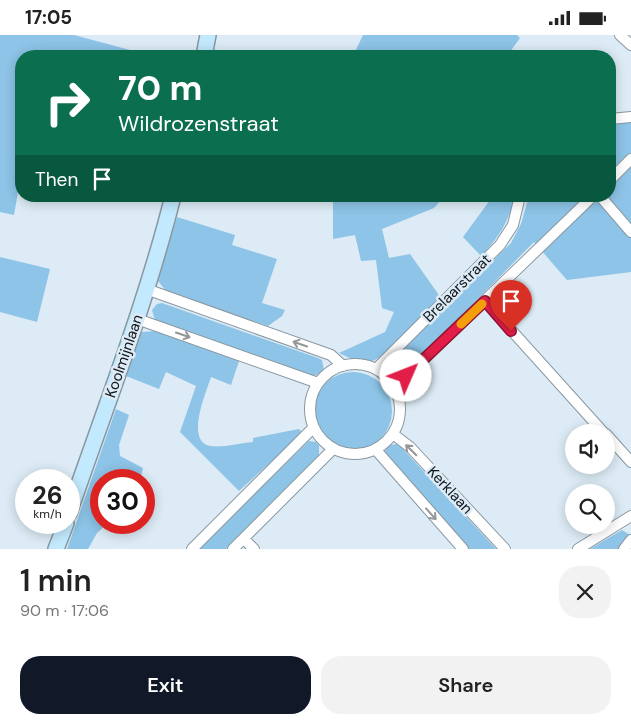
<!DOCTYPE html>
<meta charset="utf-8">
<style>
body{margin:0;font-family:"DM Sans",sans-serif;background:#f2f2f2;color:#222;height:100vh;display:flex;flex-direction:column;font-size:19px;white-space:nowrap}
*{box-sizing:border-box;margin:0}
p{font-size:16px;color:#767676}
.icon{flex:none;width:28px;height:28px;fill:none;stroke:currentColor;stroke-width:2;stroke-linecap:round;stroke-linejoin:round}
.map{position:relative;height:514px;overflow:hidden}
.side{display:flex;flex-direction:column;background:#fff;flex:1}
.side>*{flex:none}
.hud{position:absolute;left:15px;top:15px;width:601px;height:152px;border-radius:20px;box-shadow:0 2px 12px #0003;background:#0b6e4f;color:#fff;overflow:hidden}
.tools{position:absolute;left:565px;top:389px;display:grid;gap:10px}
.tools a{display:grid;place-items:center;width:50px;height:50px;border-radius:50%;background:#fff;box-shadow:0 2px 12px #0003;font-size:25px}
.speed{position:absolute;left:15px;top:434px;display:flex;gap:10px;font-size:25px;font-weight:700;text-align:center}
.speed>*{display:grid;place-content:center;width:65px;height:65px;border-radius:50%;background:#fff;box-shadow:0 2px 12px #0003;line-height:1}
.speed small{font-size:12px;font-weight:400}
.speed .limit{border:8px solid #d22;background:#fff;color:#111}
.pin{position:absolute;display:grid;place-items:center;width:42px;height:42px;color:#fff;margin:-51px -21px;border-radius:50% 50% 50% 0;rotate:-45deg;box-shadow:0 0 5px #0007}
.pin .icon{rotate:45deg}
.me{position:absolute;width:55px;margin:-28px;rotate:46deg;stroke-linejoin:round;filter:drop-shadow(0 0 4px #0008)}
.turn{display:flex;align-items:center;gap:18px;height:105px;padding:0 20px;font-size:22px}
.turn .icon{width:65px;height:65px;stroke-width:2.5}
.turn b{display:block;font-size:35px;line-height:42px}
.then{display:flex;align-items:center;height:48px;padding:0 20px;background:#0003;gap:10px;font-size:19px}
.round{display:grid;place-items:center;flex:none;width:52px;height:52px;border-radius:20px;background:#f2f2f2}
.head{display:flex;align-items:center;justify-content:space-between;height:85px;padding:0 20px}
h1{font-size:30px;font-weight:600;line-height:38px}
.primary-button{display:flex;gap:10px;margin-top:auto;padding:10px 20px}
.primary-button a{flex:1;height:58px;border-radius:20px;background:#111827;color:#fff;font-size:20px;font-weight:600;line-height:58px;text-align:center}
.primary-button a+a{background:#f2f2f2;color:#222}
.status{display:flex;justify-content:space-between;align-items:center;height:35px;padding:0 25px;background:#fff;direction:ltr}
.status svg{height:14px;fill:currentColor}
.map>svg:first-child{display:block}
</style>
<div class="status"><b>17:05</b><svg viewBox="0 0 49 12"><path d="M0 12V9h3v3zM5 12V6h3v6zM10 12V3h3v9zM15 12V0h3v12zM26 1h20v11H26zM47 4h2v5h-2z"/></svg></div>
<div class="map">
<svg width="631" height="514" viewBox="0 0 631 514">
<rect width="100%" height="100%" fill="#dcebf5"/>
<!-- green -->
<path fill="#8dc4e7" d="M0,0H74L130,15L128,21H21V157H18L14,180L0,177Z
M363,0H517L520,3L507,21H353Z
M631,87V237L567,245L534,207L401,341L391,343L385,337V332L511,208L521,189L529,161H610V89Z
M333,161L444,162L434,173L382,194L389,223L410,219L441,263C427,277 386,326 368,327C358,328 348,322 339,318L385,297L394,277L382,273L376,225L361,226L355,200L333,204Z
M493,161H515C508,188 500,201 481,221L463,202Z
M177,182L235,200L232,210L277,224L262,268L285,275L282,281L268,291L167,257L158,246Z
M0,222L50,234L37,287L0,277Z
M162,268L318,323L322,325L324,336L314,341L155,285L152,275L157,269Z
M156,296L239,326L231,350L211,342C206,358 185,406 210,411C223,413 240,408 253,407V403L299,394L301,396L298,402L239,456L180,397L196,351L166,337L159,354L126,341L137,307L142,297Z
M314 376a39 39 0 1 1 78 0a39 39 0 1 1-78 0Z
M116,374L129,380L119,410L120,421L143,433L140,445H101V488H108L97,498L88,514H67Z
M309,406L316,407L319,410V421L226,514H198Z
M396,409L401,412L496,514H469L388,427L384,417L390,410Z
M622,495L630,500L623,514H590Z"/>
<g fill="none" stroke-linecap="round" stroke-linejoin="round">
<defs>
<path id="street" d="M620,0L631,10
M610,84L631,82
M610,145L631,124
M600,161L631,197
M146,254L331,320L343,331
M485,266L604,398
M137,284L318,348
M310 374a45 45 0 1 1 90 0a45 45 0 1 1-90 0Z
M376,334L500,210L513,190L520,161
M395,352L593,161
M393,399L410,412L505,514
M606,399L631,427
M376,415L463,514
M244,504L254,514
M192,514L313,393
M233,514L333,414
M578,514L631,481
M624,514L631,505"/>
<path id="secondary" d="M204,21L208,0
M69,478C105,373 146,269 173,161
M56,514L66,488"/>
</defs>
<!-- street casing -->
<use href="#street" stroke="#8997a0" stroke-width="12"/>
<!-- secondary casing -->
<use href="#secondary" stroke="#8997a0" stroke-width="18"/>
<!-- street -->
<use href="#street" stroke="#fff" stroke-width="10"/>
<!-- secondary -->
<use href="#secondary" stroke="#c2e9fd" stroke-width="15"/>
</g>
<!-- one-way arrows -->
<defs><path id="oneway-shaft" d="M-6 0H5M1.5-3L5.5 0L1.5 3" fill="none" stroke-width="1.6" stroke-linecap="round" stroke-linejoin="round" transform="scale(1.25)"/></defs>
<g stroke="#949698">
<use href="#oneway-shaft" transform="translate(183 300) rotate(19)"/>
<use href="#oneway-shaft" transform="translate(300 309) rotate(-161)"/>
<use href="#oneway-shaft" transform="translate(411 415) rotate(-135)"/>
<use href="#oneway-shaft" transform="translate(431 479) rotate(48)"/>
</g>
<g fill="none" stroke-linecap="round" stroke-linejoin="round">
<defs>
<path id="route" d="M406,341L485,266L511,296"/>
</defs>
<!-- route casing -->
<use href="#route" stroke="#92132f" stroke-width="12"/>
<!-- route -->
<use href="#route" stroke="#e11d48" stroke-width="9"/>
<!-- slow -->
<path stroke="#f59e0b" stroke-width="9" d="M461,289L482,269"/>
</g>
<g text-anchor="middle" stroke-width="5" stroke-linejoin="round" paint-order="stroke">
<!-- street labels -->
<g font-size="15" fill="#11161a" stroke="#dcebf5">
<text transform="translate(457 253) rotate(-45)" y="5">Brelaarstraat</text>
<text transform="translate(124 321) rotate(-71)" y="5">Koolmijnlaan</text>
<text transform="translate(450 455) rotate(47)" y="5">Kerklaan</text>
</g>
</g>
</svg>
<div class="tools">
<a><svg class="icon" aria-label="sound" viewBox="0 0 24 24"><path d="M4 9h4l5-4v14l-5-4H4zM17 9q2 3 0 6"/></svg></a>
<a><svg class="icon" aria-label="search" viewBox="0 0 24 24"><circle cx="10" cy="10" r="6"/><path d="M15 15l6 6"/></svg></a>
</div>
<div class="speed"><div>26<small>km/h</small></div><div class="limit">30</div></div>
<div class="pin" style="left:511px;top:296px;background:#d93025"><svg class="icon" aria-label="arrive" viewBox="0 0 24 24"><path d="M6 21V4h12l-3 4 3 4H6"/></svg></div>
<svg class="me" style="left:406px;top:341px" viewBox="-20 -20 40 40"><circle r="19" fill="#fff"/><path d="M0-13L10 11 0 6-10 11z" fill="#e11d48"/></svg>
<div class="hud">
<div class="turn"><svg class="icon" aria-label="right" viewBox="0 0 24 24"><path d="M7 20v-9h11M14 6l5 5-5 5"/></svg><div><b>70 m</b>Wildrozenstraat</div></div>
<div class="then">Then<svg class="icon" aria-label="arrive" viewBox="0 0 24 24"><path d="M6 21V4h12l-3 4 3 4H6"/></svg></div>
</div>
</div>
<section class="side">
<div class="head"><div><h1>1 min</h1><p>90 m · 17:06</p></div><a class="round"><svg class="icon" aria-label="close" viewBox="0 0 24 24"><path d="M6 6l12 12M18 6L6 18"/></svg></a></div>
<div class="primary-button"><a>Exit</a><a>Share</a></div>
</section>
